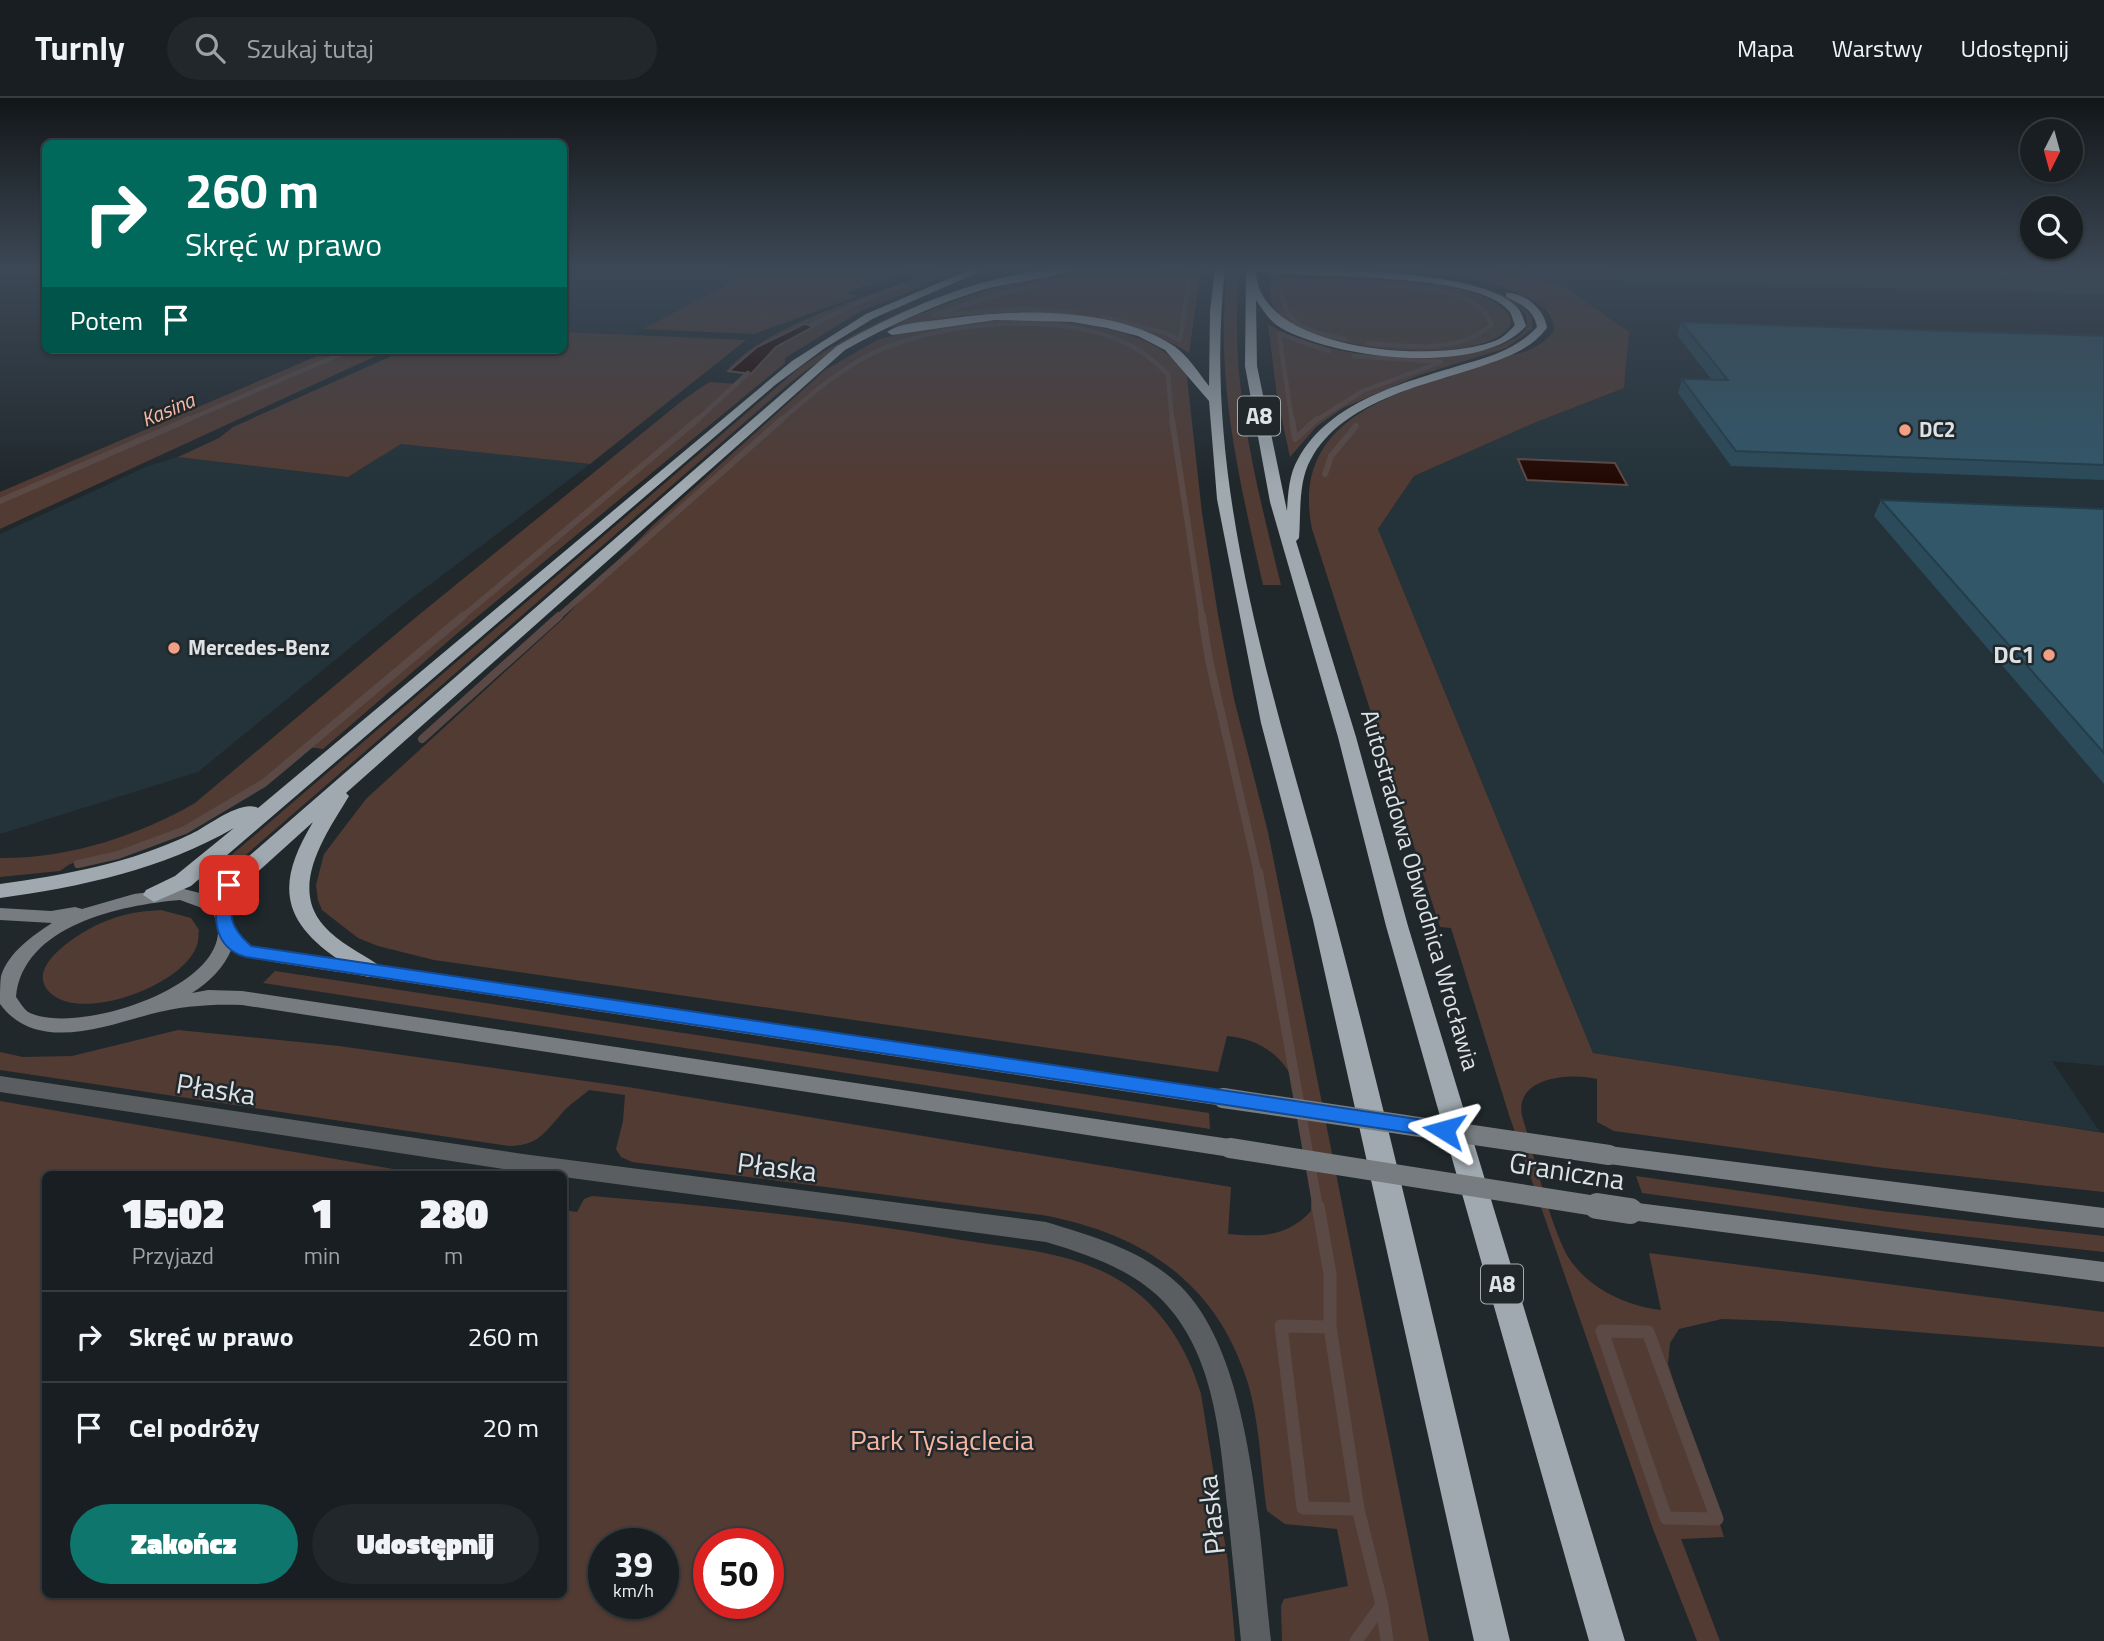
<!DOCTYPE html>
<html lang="pl">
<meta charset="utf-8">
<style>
body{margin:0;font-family:"Titillium Web",sans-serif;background:#21272a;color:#f1f3f6;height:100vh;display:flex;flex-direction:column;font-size:26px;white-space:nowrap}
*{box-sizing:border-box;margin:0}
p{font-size:23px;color:#9fa2a5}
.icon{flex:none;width:38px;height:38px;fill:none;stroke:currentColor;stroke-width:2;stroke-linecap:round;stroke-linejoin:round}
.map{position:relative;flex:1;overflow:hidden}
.drawer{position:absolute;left:42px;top:1073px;width:525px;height:427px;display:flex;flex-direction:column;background:#181e21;border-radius:10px;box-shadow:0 2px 5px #0004,0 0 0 2px #363c3f}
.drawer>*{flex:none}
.banner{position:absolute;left:42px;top:42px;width:525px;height:214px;border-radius:10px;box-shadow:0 2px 5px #0004,0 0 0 2px #363c3f;background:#00695c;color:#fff;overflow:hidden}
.needle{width:46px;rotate:186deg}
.tools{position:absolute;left:2020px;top:21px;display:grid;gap:14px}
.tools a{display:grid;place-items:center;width:63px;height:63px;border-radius:50%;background:#181e21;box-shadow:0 2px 5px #0004,0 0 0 2px #363c3f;font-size:35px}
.speed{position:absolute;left:588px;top:1430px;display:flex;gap:14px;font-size:35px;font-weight:700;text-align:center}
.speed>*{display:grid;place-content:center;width:91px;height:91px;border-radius:50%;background:#181e21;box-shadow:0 2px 5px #0004,0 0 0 2px #363c3f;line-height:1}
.speed small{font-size:18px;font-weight:400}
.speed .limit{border:10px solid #d22;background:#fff;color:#111}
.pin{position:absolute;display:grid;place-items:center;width:60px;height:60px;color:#fff;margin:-30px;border-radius:14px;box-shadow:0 4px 10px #0006}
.me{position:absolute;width:77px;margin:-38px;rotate:278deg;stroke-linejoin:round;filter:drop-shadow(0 0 5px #0008)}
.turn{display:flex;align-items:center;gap:24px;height:147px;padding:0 28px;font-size:32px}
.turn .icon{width:91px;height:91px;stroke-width:2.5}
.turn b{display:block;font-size:49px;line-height:60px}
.then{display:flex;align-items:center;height:66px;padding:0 28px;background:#0003;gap:14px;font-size:26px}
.eta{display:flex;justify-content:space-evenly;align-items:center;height:119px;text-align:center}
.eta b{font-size:42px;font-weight:800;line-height:49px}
.cta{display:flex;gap:14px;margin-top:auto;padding:14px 28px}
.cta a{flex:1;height:80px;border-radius:42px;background:#0f766e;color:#fff;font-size:28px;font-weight:800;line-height:80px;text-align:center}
.cta a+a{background:#21272a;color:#f1f3f6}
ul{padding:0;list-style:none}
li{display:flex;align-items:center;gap:21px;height:91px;padding:0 28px;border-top:2px solid #363c3f}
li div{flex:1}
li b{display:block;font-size:26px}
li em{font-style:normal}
header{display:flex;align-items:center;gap:42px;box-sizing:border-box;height:98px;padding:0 35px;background:#181e21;border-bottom:2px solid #363c3f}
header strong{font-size:33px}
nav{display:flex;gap:38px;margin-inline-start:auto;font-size:24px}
.search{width:490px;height:63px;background:#21272a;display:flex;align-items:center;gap:18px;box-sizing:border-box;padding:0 24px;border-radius:38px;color:#9fa2a5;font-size:26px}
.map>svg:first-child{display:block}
</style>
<header>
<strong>Turnly</strong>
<div class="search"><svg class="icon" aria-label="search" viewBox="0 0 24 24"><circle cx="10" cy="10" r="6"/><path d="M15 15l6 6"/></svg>Szukaj tutaj</div>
<nav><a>Mapa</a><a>Warstwy</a><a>Udostępnij</a></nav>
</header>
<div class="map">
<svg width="2104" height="1543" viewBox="0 0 2104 1543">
<rect width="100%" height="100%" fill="#20282c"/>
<!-- built -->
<path fill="#243239" d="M564,171H726L731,185L631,237L564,234Z
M1480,171H2104V968L2052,963L2100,1034L1593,955L1378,431L1414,378L1534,325L1624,290L1557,185Z
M401,346L590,366L400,509L198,674L0,736V436L148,368L178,359L348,379Z"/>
<!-- green -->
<path fill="#523b33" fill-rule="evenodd" d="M726,171H914L845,195L858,198L754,236L643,231L730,185Z
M944,171H964L861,213L785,260V265L460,533L323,651L307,649L244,696L183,732L113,756L70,766L60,773L0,779V760C67,761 138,738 195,705L415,520L683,302L709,284L737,286L746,276L726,274C765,225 883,194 944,171Z
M1044,171H1057C967,187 861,227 790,285L240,762L228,760L799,270C874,219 955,188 1044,171Z
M1093,171H1157V177L1201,171L1189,255C1140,222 1029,212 970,217C943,219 916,229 890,229C955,199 1022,179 1093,171Z
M1228,171H1240C1227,277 1256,385 1281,487H1263C1240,385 1213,276 1228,171Z
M1315,171C1362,171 1507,176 1532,220V231L1506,250L1417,278L1343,310L1317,328L1290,359L1277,298L1268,226C1330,262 1439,270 1504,246C1513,242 1526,236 1527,226C1531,177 1343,182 1315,171Z
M1400,171H1480L1557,184L1629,234L1624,290L1534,325L1414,378L1378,431L1593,955L2104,1035V1094L1884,1070L1614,1033L1597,1024V981C1572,975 1514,978 1522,1018C1533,1053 1553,1141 1573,1166C1594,1193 1628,1208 1661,1212L1649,1155L2104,1214V1249L1779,1223L1722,1221L1679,1231L1670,1245L1668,1266L1724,1439L1681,1441L1720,1543H1697L1653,1431L1509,1017L1451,830L1440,829L1312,431C1288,312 1411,292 1497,262C1517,255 1539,253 1553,234C1563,188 1430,174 1400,171Z
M1270,174L1285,175L1308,183L1311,176C1357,179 1483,178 1510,218L1511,227C1483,272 1303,253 1275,211C1268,201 1270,186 1270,174Z
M987,222C1042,221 1158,222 1187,279L1202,415L1218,517L1234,601L1268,734L1429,1543H1282L1281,1508L1284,1501L1348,1488L1337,1431L1285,1426L1267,1413C1260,1367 1260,1315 1243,1271C1209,1178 1135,1134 1042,1117L632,1064L621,1059L616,1051L623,1023L625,997L589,992C581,999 570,1006 563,1014C545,1034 538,1048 509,1048L0,972V954L23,959L72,958L178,932L339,948L628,989L1231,1089L1228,1136C1262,1139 1287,1139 1311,1113V1100L1295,985C1281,956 1259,941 1227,938L1218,974L434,862L378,848L358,840L322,812L318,802L316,787L324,756L366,701L564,520L652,428L825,272L877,242L905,234Z
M564,234L746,242L590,366L401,346L348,379L178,359L219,340L233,329L405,252H564Z
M331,252H389L0,431V394Z
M161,812L191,820L199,832C198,836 199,843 197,847C184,887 86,923 53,897C17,870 87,829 109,822C126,815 143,813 161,812Z
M275,873L1209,1015L1210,1031L263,885Z
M0,1003L422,1076H46V1496H564V1112L577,1114L584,1101L592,1098C714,1108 835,1120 956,1141C1008,1150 1063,1152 1110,1177C1158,1202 1186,1246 1201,1296L1228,1464L1235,1543H0ZM604,1446H663V1505H604ZM709,1446H768V1505H709Z
M1636,1078L1882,1113L2104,1138V1154L1917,1133L1642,1095Z"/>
<!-- water -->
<path fill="#230701" stroke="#5b4945" stroke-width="2" d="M804,226L815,228L776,249L751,276L729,273L757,249Z
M1518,361L1615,365L1627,387L1527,382Z"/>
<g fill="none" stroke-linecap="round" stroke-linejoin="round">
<!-- stream-far4 -->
<path stroke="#5b4945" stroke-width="4.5" d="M1280,180C1283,228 1301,232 1345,241
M1280,183C1323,184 1454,181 1483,212C1486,216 1489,222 1492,226C1461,256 1407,249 1367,245
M1074,215L1023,211L934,217C982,201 1031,185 1081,179C1117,175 1154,177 1190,177L1180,242L1165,235L1102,219
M811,227L867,201L947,171
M185,323L350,252
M696,323L748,275
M780,323C809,298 840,271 875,254C944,222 1078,210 1143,255C1152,261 1160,269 1168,276L1172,323
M1292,323L1279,236L1329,253
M1315,323L1363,293L1441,264L1354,258"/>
<!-- stream-far3 -->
<path stroke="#5b4945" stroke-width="6" d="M1172,321L1202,520
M1292,321L1295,341L1317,321
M1325,376L1331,358L1356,328
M0,403L189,321
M461,520L698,321
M557,520L782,321"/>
<!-- stream-far2 -->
<path stroke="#5b4945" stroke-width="8" d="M1202,518L1209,562L1258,776
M422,641L559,518
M78,766L118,757L185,732L264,685L463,518"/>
<!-- stream-far1 -->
<path stroke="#5b4945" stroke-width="10" d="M1258,774L1318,1110"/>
<!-- stream -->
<path stroke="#5b4945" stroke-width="13" d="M1318,1108L1330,1176V1229
M1281,1228L1330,1229L1358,1411L1303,1410Z
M1602,1233L1648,1234L1717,1421L1666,1420Z
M1358,1411L1382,1507
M1356,1543L1382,1507L1387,1543"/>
<!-- minor -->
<path fill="#5a5e60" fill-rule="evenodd" d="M0,978L523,1056L1046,1124C1092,1138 1139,1151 1176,1184C1254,1253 1259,1443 1271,1543H1241C1237,1500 1232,1458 1228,1415C1220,1342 1216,1255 1160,1200C1129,1170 1086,1156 1046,1144L564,1079V1076L523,1074L0,994Z"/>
<!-- secondary -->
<path fill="#767c80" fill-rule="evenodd" d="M180,790L204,796L227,807L236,834L252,848L1223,992L1230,994L1234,1000L1230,1006L1223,1008L279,865L239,857L232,850C224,870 209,884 192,895L208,892L242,893L1230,1041L1238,1044L1241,1050L1238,1056L1230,1059L242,907C211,906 181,908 151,916C103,929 36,955 0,906C0,897 0,885 1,878C9,854 32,838 52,825L0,822V810L51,813L75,809L82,811L134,796ZM180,802L213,814C215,821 218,828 218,835C215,893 76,936 30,915C24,912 20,904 16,899C23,827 121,807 180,802Z
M1609,1048L2104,1110V1130L2016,1120L1609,1066L1601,1063L1598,1057L1601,1051Z
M1630,1104L2104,1164V1184L1630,1122L1622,1120L1619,1113L1622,1106Z"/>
<!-- motorway -->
<path fill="#a0a9af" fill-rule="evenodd" d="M971,171H986L874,220L825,250L775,287L191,788L154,804L143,797L146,792L175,778L234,730C163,771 81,789 0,800V786C65,777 131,765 191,736C208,728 241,701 258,710L792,263L866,216Z
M1076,171C1061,179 1007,185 985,191C936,206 890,227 845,252L346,695L349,698C327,735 288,788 324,828C338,844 359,854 377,866L380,872L377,878C362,882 351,871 339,862C279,821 277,784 313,724L242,788L229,816H213L210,811L215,792L226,778L837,248C909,208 992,171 1076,171Z
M1215,171H1225C1200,393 1279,611 1335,822C1398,1061 1452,1303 1510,1543H1474L1313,822L1261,625L1217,401L1209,303L1165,252L1138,238L1107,230L1072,224L995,222L892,237L887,234C899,225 923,224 938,222C1009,211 1111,207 1174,248C1188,258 1198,274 1209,288L1210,213Z
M1246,171C1300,171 1481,169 1517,209C1521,213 1524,222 1526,228C1481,279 1336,261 1281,230C1270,224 1263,212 1256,202L1257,268L1287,413C1288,396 1289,376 1298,361C1330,303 1403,285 1461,267C1489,259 1517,251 1537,229C1534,212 1521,206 1506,199V195C1525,194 1545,212 1547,230C1530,252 1506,260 1479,269C1422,288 1343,303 1311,361C1298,383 1301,416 1299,440L1296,443L1356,639L1408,828L1625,1543H1589L1386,828L1338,639L1270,404L1245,268ZM1256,173C1307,181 1476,173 1509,213C1512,216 1513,223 1515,227C1510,232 1505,238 1499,241C1445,267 1257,255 1256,173Z"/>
<!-- secondary-bridge-far1 -->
<path stroke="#767c80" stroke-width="20" d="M1223,1000L1609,1057
M1230,1050L1608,1110"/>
<!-- secondary-bridge -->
<path stroke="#767c80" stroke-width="26" d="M1597,1108L1630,1113"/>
</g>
<!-- wall -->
<path fill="#2b4b5a" d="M1609,171H2104V196L1617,182Z
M1681,224L2104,238V382L1731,368L1678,295L1682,281L1712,282L1677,237Z
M1881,402L2104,411V686L1874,418Z"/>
<!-- building -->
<path fill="#325769" stroke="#233d4a" stroke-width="2" d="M1654,171H2104V184Z
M1681,224L2104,238V367L1736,353L1682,281L1728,282Z
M1881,402L2104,411V655Z"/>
<!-- sky -->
<linearGradient id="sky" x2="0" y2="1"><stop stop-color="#121618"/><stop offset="0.44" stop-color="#3c4856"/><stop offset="1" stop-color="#3c4856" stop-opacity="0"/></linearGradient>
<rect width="2104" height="387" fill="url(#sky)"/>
<!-- route -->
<path fill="#1a73e8" stroke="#114b97" stroke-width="2" d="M229,782L237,787C228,816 228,828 251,848L1444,1025L1451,1027L1454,1032L1451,1038L1444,1040L246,859C212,850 212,815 221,787Z"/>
<!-- markers -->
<g fill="#f39f83" stroke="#20282c" stroke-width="2.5">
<circle cx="1905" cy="332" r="7"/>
<circle cx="174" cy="550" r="7"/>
<circle cx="2049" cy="557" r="7"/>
</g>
<g text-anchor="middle" stroke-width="5" stroke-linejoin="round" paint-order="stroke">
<!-- far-water labels -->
<g font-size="21" font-style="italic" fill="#fab9a3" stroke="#20282c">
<text transform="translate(168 312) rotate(-23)" y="7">Kasina</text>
</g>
<!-- far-poi labels -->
<g font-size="21" font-weight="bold" fill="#dde2e5" stroke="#20282c" text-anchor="start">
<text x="1919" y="339">DC2</text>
<text x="188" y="557">Mercedes-Benz</text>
</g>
<!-- shield labels -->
<g fill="#20282c" stroke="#a4aaae" stroke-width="2">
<rect x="1238" y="298.5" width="42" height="39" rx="5"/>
<rect x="1481" y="1166.5" width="42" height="39" rx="5"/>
</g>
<g font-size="23" font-weight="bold" fill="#dde2e5">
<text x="1259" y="326">A8</text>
<text x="1502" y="1194">A8</text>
</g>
<!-- poi labels -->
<g font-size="24" font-weight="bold" fill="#dde2e5" stroke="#20282c" text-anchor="end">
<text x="2035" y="565">DC1</text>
</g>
<!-- street labels -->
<g font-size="24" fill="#dde2e5" stroke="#20282c">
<text transform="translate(1420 792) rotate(74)" y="8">Autostradowa Obwodnica Wrocławia</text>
</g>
<!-- near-street labels -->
<g font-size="28" fill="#dde2e5" stroke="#20282c">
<text transform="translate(216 991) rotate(9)" y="10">Płaska</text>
<text transform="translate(777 1069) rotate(7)" y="10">Płaska</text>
<text transform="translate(1567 1073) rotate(9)" y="10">Graniczna</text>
<text transform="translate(1211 1417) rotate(-96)" y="10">Płaska</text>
</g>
<!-- near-park labels -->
<g font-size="28" fill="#f7b6a0" stroke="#20282c">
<text x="942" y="1352">Park Tysiąclecia</text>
</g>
</g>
</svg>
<div class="tools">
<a><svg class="needle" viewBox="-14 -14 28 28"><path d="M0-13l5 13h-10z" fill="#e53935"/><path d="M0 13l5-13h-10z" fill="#9fa2a5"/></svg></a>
<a><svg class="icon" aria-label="search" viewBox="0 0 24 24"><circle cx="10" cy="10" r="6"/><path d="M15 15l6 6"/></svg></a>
</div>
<div class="speed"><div>39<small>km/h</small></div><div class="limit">50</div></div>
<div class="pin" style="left:229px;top:787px;background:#d93025"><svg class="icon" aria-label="arrive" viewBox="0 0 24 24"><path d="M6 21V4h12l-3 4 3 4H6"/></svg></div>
<svg class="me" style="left:1444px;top:1032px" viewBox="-20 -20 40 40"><path d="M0-17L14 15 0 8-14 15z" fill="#1a73e8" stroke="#fff" stroke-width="4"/></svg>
<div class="banner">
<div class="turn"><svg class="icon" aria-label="right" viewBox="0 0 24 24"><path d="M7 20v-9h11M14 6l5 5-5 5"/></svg><div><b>260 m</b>Skręć w prawo</div></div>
<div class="then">Potem<svg class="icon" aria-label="arrive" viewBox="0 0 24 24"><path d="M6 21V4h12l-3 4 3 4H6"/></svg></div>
</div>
<section class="drawer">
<div class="eta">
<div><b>15:02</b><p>Przyjazd</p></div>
<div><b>1</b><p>min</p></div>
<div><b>280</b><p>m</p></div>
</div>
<ul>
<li><svg class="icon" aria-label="right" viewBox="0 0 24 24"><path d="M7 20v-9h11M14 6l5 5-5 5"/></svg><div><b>Skręć w prawo</b></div><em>260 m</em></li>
<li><svg class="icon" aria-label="arrive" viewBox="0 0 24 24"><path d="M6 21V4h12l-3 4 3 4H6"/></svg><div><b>Cel podróży</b></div><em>20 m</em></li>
</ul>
<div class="cta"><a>Zakończ</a><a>Udostępnij</a></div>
</section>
</div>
